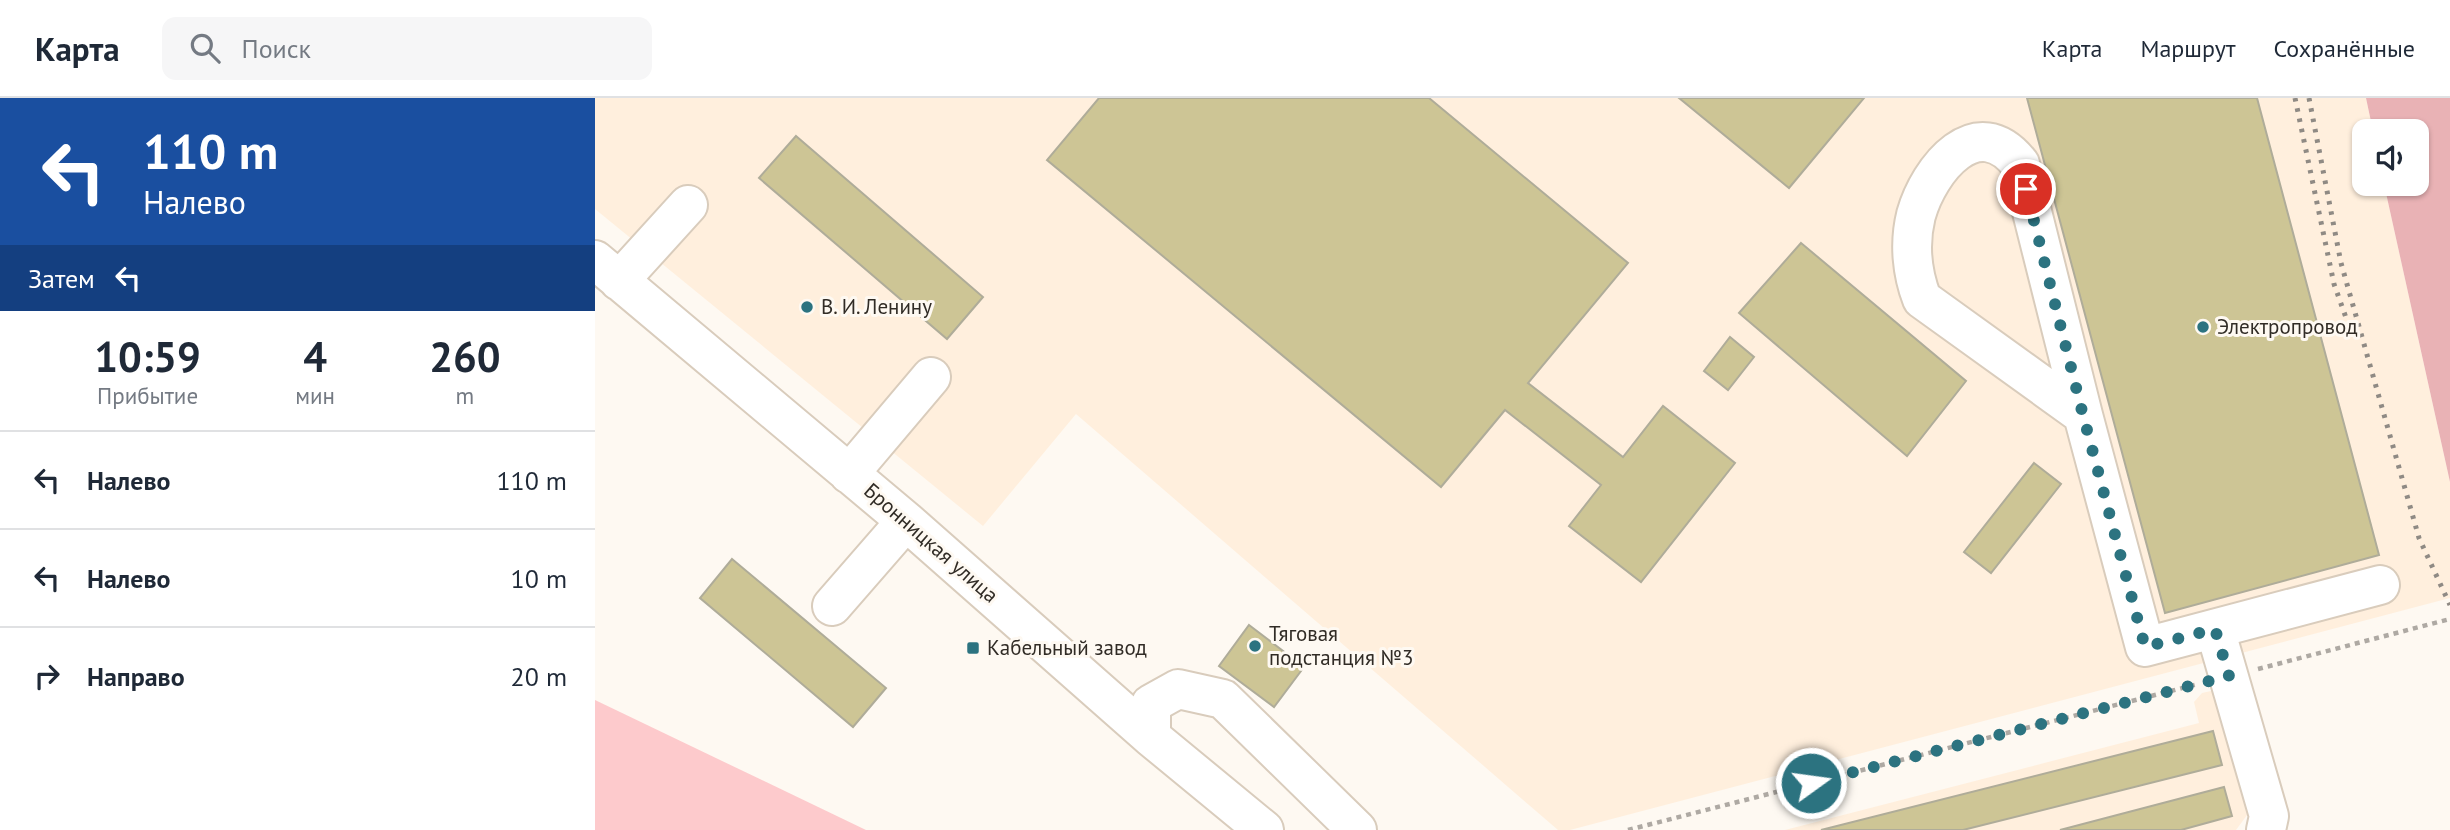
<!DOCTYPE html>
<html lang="ru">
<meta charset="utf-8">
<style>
body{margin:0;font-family:"PT Sans",sans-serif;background:#f6f6f7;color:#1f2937;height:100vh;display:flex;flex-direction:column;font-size:26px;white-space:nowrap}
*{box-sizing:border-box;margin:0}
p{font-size:23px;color:#747a83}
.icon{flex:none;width:38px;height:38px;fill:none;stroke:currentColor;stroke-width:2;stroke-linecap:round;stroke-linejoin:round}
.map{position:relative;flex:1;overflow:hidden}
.sheet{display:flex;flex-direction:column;background:#fff;width:595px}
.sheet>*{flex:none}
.top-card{background:#1a4fa0;color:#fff;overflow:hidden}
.tools{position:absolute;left:1757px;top:21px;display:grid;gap:14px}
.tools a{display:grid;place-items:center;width:77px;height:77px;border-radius:14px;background:#fff;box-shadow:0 2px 5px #0004;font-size:35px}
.pin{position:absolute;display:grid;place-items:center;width:60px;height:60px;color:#fff;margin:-30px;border:4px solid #fff;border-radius:50%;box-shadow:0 2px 7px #0007}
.me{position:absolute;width:77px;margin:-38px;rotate:76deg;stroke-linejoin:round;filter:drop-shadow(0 0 5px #0008)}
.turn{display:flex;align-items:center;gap:24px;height:147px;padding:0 28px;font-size:32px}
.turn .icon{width:91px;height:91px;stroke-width:2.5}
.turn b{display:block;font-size:49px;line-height:60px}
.then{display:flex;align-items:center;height:66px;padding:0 28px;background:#0003;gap:14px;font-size:26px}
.eta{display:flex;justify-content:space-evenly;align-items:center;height:119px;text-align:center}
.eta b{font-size:42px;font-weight:700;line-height:49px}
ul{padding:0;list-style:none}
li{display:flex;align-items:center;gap:21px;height:98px;padding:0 28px;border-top:2px solid #e0e1e3}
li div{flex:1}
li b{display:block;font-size:26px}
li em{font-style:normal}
header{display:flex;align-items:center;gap:42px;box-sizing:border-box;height:98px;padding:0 35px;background:#fff;border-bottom:2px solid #e0e1e3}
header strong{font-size:33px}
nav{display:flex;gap:38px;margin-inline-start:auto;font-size:24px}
.search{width:490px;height:63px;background:#f6f6f7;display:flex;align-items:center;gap:18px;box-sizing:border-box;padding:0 24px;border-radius:14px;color:#747a83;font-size:26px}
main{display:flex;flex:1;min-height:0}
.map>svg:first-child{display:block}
</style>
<header>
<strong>Карта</strong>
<div class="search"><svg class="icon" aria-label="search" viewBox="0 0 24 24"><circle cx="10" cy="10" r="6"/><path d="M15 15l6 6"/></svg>Поиск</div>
<nav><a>Карта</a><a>Маршрут</a><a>Сохранённые</a></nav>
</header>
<main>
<section class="sheet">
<div class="top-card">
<div class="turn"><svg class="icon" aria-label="left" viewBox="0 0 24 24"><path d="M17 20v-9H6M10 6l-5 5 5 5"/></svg><div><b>110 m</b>Налево</div></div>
<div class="then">Затем<svg class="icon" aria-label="left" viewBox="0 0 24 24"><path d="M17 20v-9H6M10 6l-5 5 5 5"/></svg></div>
</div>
<div class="eta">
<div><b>10:59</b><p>Прибытие</p></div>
<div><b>4</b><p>мин</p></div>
<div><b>260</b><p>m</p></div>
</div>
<ul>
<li><svg class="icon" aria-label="left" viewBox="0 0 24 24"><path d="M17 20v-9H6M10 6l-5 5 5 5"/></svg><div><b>Налево</b></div><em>110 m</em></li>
<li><svg class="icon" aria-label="left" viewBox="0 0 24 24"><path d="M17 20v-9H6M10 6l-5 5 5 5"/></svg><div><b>Налево</b></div><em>10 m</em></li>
<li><svg class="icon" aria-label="right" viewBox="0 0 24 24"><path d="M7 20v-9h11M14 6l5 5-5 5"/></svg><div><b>Направо</b></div><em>20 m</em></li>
</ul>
</section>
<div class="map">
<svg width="1855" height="732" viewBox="0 0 1855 732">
<rect width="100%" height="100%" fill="#fef9f2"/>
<!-- built -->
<path fill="#ffefdd" d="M0,0H1771L1778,33H1769V86H1789L1855,384V500L975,732H963L481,316L388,428L0,111Z
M1625,591L1658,709L1641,732H1190L1604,625L1599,604L1607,595Z"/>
<!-- green -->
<path fill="#fdcacc" d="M0,602L271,732H0Z"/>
<!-- forest -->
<path fill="#e9b2b5" d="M1771,0H1855V384L1789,86H1822V33H1778Z"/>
<!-- building -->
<path fill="#cdc595" stroke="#afac99" stroke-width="2" d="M504,0H834L1033,165L933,285L1028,359L1068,308L1140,365L1046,484L974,428L1006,387L910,312L846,389L452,62Z
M1084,0H1269L1194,90Z
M1432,0H1662L1784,457L1570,515Z
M201,38L388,199L352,241L164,80Z
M1206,145L1371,283L1312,358L1144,215Z
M1135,239L1159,259L1133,292L1109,273Z
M1439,365L1466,386L1396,475L1369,454Z
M137,461L291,590L258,629L105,500Z
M654,527L709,569L679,609L624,568Z
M1618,633L1627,667L1368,732H1226Z
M1629,689L1637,718L1586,732H1465Z"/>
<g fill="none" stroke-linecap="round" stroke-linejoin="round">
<defs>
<path id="minor" d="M0,162L311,423L556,639L669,732
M24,183L93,107
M1488,317L1327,201C1317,175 1314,145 1321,117C1334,71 1382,11 1425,66L1488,317L1550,549L1785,487
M254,376L336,279
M237,508L311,423
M1620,531L1674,718L1671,732
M556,639V606L583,591L628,601L762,732"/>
</defs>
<!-- minor casing -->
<use href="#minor" stroke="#d9ccbc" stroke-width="42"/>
<!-- path -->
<path stroke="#aea9a3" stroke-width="4.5" stroke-dasharray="5 5" stroke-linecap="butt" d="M1663,571L1855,521
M1033,732L1603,586"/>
<!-- minor -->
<use href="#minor" stroke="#fff" stroke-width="38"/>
<!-- rail -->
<path stroke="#8f8a84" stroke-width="5" stroke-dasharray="3.5 7" stroke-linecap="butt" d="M1700,0L1739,186L1755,231
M1714,0L1746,165L1824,440L1855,507"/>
</g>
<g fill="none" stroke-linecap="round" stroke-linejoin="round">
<!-- route -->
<path stroke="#2c7380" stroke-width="12" stroke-dasharray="0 21.6" d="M1216,685L1634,578L1620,531L1550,549L1488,317L1431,91"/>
</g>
<!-- markers -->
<g fill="#2c7380" stroke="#fef9f2" stroke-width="2.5">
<circle cx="212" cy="209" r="7"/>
<circle cx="1608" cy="229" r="7"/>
<circle cx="660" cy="548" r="7"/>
<rect x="371" y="543" width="14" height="14" rx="3.5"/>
</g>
<g text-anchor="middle" stroke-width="6" stroke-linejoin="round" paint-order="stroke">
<!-- poi labels -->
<g font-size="21" fill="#312c26" stroke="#fef9f2" text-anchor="start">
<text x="226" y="216">В. И. Ленину</text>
<text x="1622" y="236">Электропровод</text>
<text x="674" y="543">Тяговая<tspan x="674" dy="24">подстанция №3</tspan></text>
<text x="392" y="557">Кабельный завод</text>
</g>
<!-- street labels -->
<g font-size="21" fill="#312c26" stroke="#fef9f2">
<text transform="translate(336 445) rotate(41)" y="7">Бронницкая улица</text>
</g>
</g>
</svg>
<div class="tools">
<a><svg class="icon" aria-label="sound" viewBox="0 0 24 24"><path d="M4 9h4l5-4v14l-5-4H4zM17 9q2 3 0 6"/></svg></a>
</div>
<div class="pin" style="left:1431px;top:91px;background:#d93025"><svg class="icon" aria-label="arrive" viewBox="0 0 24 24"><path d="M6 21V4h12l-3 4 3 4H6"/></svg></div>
<svg class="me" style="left:1216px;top:685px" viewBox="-20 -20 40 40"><circle r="17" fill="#2c7380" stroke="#fff" stroke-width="3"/><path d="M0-11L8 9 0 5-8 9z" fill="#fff"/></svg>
</div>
</main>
